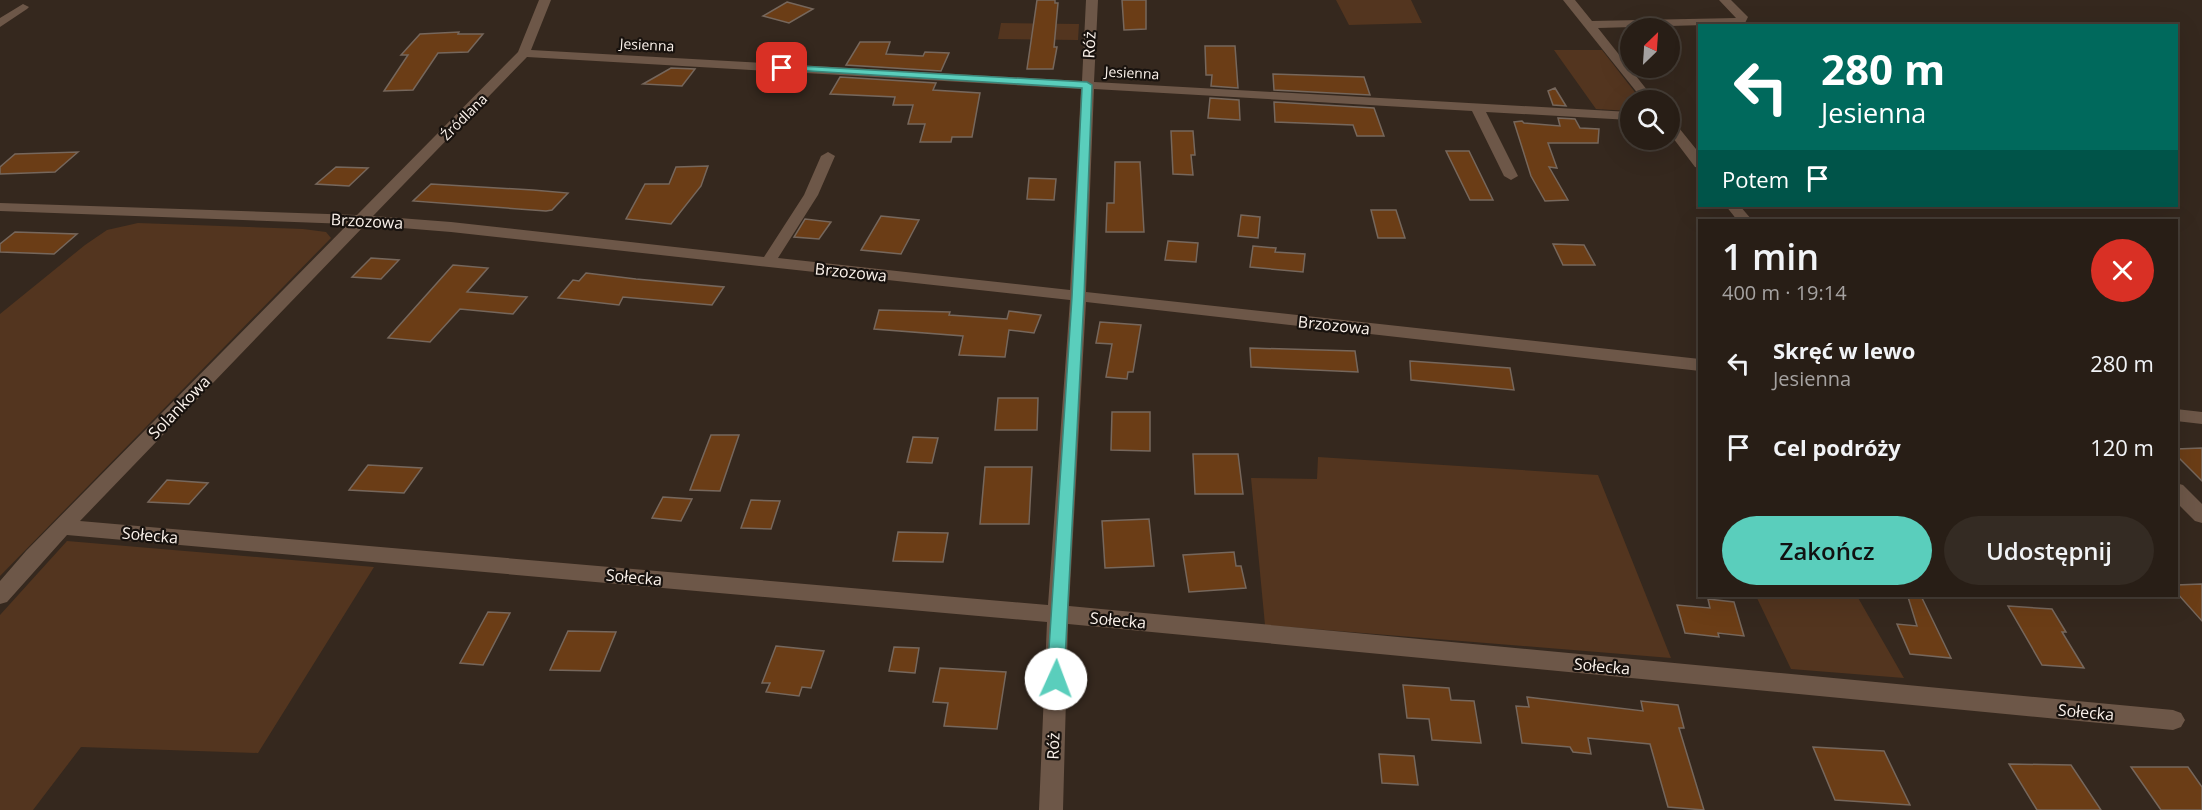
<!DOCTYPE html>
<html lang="pl">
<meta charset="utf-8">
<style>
body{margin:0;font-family:"Open Sans",sans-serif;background:#342b23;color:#f1f3f6;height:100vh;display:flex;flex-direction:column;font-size:22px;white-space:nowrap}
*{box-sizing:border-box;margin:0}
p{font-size:20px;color:#a5a2a1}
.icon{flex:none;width:33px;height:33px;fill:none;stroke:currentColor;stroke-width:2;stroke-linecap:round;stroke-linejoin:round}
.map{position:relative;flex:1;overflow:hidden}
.details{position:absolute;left:1698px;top:219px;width:480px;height:378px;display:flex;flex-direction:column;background:#281e16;border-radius:0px;box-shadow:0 6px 24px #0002,0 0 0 2px #443c35}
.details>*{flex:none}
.top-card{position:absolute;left:1698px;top:24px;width:480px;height:183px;border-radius:0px;box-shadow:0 6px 24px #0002,0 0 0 2px #443c35;background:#00695c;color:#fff;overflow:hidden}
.needle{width:39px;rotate:25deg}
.controls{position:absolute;left:1620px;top:18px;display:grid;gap:12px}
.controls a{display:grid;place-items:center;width:60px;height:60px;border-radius:50%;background:#281e16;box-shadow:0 6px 24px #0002,0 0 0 2px #443c35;font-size:30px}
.pin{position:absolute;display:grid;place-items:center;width:51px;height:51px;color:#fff;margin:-26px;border-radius:12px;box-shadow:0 3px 9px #0006}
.me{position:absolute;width:66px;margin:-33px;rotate:2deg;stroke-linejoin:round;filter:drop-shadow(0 0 4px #0008)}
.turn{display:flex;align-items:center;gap:21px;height:126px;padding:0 24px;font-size:27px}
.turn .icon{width:78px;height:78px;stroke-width:2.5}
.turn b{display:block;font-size:42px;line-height:51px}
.then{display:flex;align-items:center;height:57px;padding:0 24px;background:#0003;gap:12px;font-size:22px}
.round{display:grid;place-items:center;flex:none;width:63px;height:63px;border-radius:32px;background:#342b23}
.summary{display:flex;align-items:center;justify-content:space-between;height:102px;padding:0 24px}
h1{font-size:36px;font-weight:600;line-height:45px}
.cta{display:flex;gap:12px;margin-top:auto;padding:12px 24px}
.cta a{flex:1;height:69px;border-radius:36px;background:#5acebc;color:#111;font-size:24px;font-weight:600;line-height:69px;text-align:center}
.cta a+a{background:#342b23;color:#f1f3f6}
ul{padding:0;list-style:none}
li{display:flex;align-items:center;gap:18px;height:84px;padding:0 24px}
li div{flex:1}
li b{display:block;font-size:22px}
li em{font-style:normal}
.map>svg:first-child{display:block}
</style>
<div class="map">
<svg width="2202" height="810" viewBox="0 0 2202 810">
<rect width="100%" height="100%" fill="#35281e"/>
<!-- green -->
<path fill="#53351f" d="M1336,0H1411L1422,23L1349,25Z
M1001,23L1079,24L1078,40L998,39Z
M1554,50H1602L1641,100H1630V111L1596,109Z
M138,223L303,229L326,232L331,238L0,576V314L85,245L107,230Z
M1318,457L1598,475L1671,658L1265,625L1251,478L1317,479Z
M67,541L374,567L258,753L81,747L33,810H0V615Z
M1756,596H1857L1904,678L1791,669Z"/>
<!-- building -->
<path fill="#6b3d16" stroke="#76675c" stroke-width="1.5" d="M1037,0H1055V3H1058L1054,47H1057L1053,69H1027Z
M1122,0H1146V29L1124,30Z
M787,2L813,9L789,23L763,16Z
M459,32L458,34H483L468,52L438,53L413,90L384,91L408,55H401L420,34Z
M860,42H890L886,54L923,56L925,52L949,53L941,71L846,65Z
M1205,46H1235L1238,88L1211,86L1212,75H1206Z
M671,68L695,69L682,86L643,84Z
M1273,74L1364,77L1370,95L1274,90Z
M840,77L936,83L933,90L980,93L972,137H952L951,142H920L925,124H908L913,105H893L895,97L830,94Z
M1555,88L1566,106L1553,105L1548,91Z
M1210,98L1239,100L1240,120L1208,118Z
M1274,102L1374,108L1384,136H1357L1353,125L1275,122Z
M1558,118L1575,119L1580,128L1599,129L1598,143H1548L1557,168L1549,167L1568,200L1545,201L1531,176L1514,122L1522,121L1524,123L1560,126Z
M1171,131H1193L1195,155H1191L1193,175L1173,174Z
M1446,151H1469L1493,200H1470Z
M78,152L55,172L0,174V167L15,154Z
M1115,162H1140L1144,232H1106L1107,203H1114Z
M708,166L701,186L671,224L626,219L645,184H669L676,167Z
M336,167L368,168L349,186L316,184Z
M1029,178L1056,179L1054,200L1027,199Z
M431,184L533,190L568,193L552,210L546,211L413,201Z
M1371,210H1396L1405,238H1378Z
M1241,215L1260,217L1258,238L1238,236Z
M881,216L919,220L901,254L861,250Z
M805,219L831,222L819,239L794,237Z
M15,232L77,234L54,254L0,252V244Z
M1168,241L1198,243L1196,262L1165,260Z
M1553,244L1584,245L1595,265H1563Z
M1253,246L1276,248L1275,252L1305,254L1303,272L1250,267Z
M371,258L399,260L381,279L352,277Z
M453,265L488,268L467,292L527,297L513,314L460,309L430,342L388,338Z
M586,273L636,279L724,287L712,305L623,297L619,305L558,298L573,280L579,281Z
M879,310L950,312L949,315L1007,319L1009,311L1041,315L1034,333L1009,330L1005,357L959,355L963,336L874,329Z
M1100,322L1141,325L1133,372H1128L1127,379L1106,377L1112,344L1096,343Z
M1250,348L1355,351L1358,372L1251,367Z
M1410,361L1510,368L1514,390L1411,380Z
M998,398H1038L1037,430H995Z
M1112,412H1150V451L1111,450Z
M711,435H739L720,491L690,490Z
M913,437L938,438L932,463L907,462Z
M2202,448V481L2176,455V449Z
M1193,454H1238L1243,494H1195Z
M368,465L422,468L404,493L349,490Z
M985,467H1032L1029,524H980Z
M167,480L208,483L189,504L148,502Z
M663,497L692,499L681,521L652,518Z
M751,500L780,501L771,529L741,528Z
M1149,519L1154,566L1105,568L1102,521Z
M898,532L948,533L943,562L893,561Z
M1234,552L1236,566H1241L1246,588L1189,592L1183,555Z
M2202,584V621L2176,592V585Z
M1911,596H1921L1951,658L1910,654L1897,624L1917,626L1908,597Z
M1708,599L1734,602L1744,636L1718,633L1719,637L1685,633L1677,605L1710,608Z
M2008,606L2052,609L2066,632H2062L2084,668L2042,665Z
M488,612L510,613L483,665L460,663Z
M568,631L616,632L600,671L550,670Z
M776,646L824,651L811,688L802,687L799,696L766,692L770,683H762Z
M894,647L919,648L915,673L889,671Z
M940,668L1006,672L997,729L944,726L948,703L933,702Z
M1403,685L1449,688L1451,700L1474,701L1481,743L1432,740L1429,719L1407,718Z
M1527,697L1643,711L1641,701L1678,705L1684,728H1679L1704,810L1668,807L1650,744L1588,738L1591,754L1573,752L1570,747L1522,743L1516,706L1529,707Z
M1813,747L1884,751L1910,805L1835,800Z
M1379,754L1414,756L1418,785L1382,783Z
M2009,764L2071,765L2101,810H2037Z
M2131,767H2188L2202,787V810H2161Z"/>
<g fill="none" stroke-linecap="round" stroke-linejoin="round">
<!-- minor -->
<path fill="#6d5748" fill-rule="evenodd" d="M539,0H551L531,50L1082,81L1086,0H1098L1094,82L1630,112V120L1486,112L1518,176L1511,180L1504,176L1472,111L1094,89L1086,292L1700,359V371L1086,302L1069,606L2173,710L2181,713L2185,720L2181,727L2173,730L1068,624L1063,810H1039L1047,622L67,535L7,602L0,604V581L26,551L348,224L0,211V203L357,215L518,52ZM527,57L1081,89L1070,290L778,258L818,195L835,156L828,152L821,156L804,195L764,257L451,222L373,216ZM365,225L451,232L1070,300L1048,605L80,521Z
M1563,0H1575L1592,21L1736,18L1719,0H1731L1748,17L1745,23L1741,24L1598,28L1655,100H1643Z
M23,4L29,7L27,9L0,27V18Z
M1670,122L1675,123L1700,154V168L1695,167L1670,134Z
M1726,206H1740L1752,220H1737Z
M2176,409L2202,412V424L2176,421Z
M2176,483L2183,485L2202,504V523L2195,521L2176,502Z"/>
</g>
<!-- route -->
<path fill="#5acebc" stroke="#3a867a" stroke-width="1.5" d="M782,65L1087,82L1092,85L1084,297L1064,679L1062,684L1056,687L1050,684L1047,679L1072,297L1082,88L778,69V66Z"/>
<g text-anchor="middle" stroke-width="4.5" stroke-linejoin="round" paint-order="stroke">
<!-- far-street labels -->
<g font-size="14" fill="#fcf3ec" stroke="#18120e">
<text transform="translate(647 45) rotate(3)" y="5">Jesienna</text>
<text transform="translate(1132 73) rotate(3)" y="5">Jesienna</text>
<text transform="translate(464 117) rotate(-45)" y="5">Źródlana</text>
</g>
<!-- street labels -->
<g font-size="16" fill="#fcf3ec" stroke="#18120e">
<text transform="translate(1089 45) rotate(-87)" y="6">Róż</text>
<text transform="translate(367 221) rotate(3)" y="6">Brzozowa</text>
<text transform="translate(851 272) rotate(6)" y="6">Brzozowa</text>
<text transform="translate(1334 325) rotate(6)" y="6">Brzozowa</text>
<text transform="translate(179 407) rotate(-46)" y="6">Solankowa</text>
<text transform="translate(150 535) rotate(5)" y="6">Sołecka</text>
<text transform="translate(634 577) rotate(5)" y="6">Sołecka</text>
<text transform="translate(1118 620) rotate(5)" y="6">Sołecka</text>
<text transform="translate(1602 666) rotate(5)" y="6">Sołecka</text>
<text transform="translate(2086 712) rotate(5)" y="6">Sołecka</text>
<text transform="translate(1053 746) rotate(-88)" y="6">Róż</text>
</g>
</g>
</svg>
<div class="controls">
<a><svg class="needle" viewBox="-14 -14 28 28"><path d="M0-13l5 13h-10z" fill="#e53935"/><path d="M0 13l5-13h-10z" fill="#a5a2a1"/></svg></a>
<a><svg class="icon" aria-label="search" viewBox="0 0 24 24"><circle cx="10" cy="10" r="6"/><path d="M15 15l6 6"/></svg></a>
</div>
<div class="pin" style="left:782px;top:68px;background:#d93025"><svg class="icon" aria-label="arrive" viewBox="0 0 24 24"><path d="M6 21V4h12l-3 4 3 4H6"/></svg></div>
<svg class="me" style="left:1056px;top:679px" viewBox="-20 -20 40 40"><circle r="19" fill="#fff"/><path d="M0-13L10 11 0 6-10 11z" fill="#5acebc"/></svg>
<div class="top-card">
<div class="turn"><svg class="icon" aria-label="left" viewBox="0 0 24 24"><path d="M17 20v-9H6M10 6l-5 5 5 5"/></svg><div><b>280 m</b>Jesienna</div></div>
<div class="then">Potem<svg class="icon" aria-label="arrive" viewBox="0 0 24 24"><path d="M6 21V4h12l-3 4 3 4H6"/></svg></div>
</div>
<section class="details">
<div class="summary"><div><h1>1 min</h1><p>400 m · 19:14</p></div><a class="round" style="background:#d93025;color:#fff"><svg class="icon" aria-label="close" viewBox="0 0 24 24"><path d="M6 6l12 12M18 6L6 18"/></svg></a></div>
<ul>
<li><svg class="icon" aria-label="left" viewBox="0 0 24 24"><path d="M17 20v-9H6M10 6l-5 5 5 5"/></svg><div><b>Skręć w lewo</b><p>Jesienna</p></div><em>280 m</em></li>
<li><svg class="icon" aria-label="arrive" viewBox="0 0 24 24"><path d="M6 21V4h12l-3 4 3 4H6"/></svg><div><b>Cel podróży</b></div><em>120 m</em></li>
</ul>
<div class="cta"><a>Zakończ</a><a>Udostępnij</a></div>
</section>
</div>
